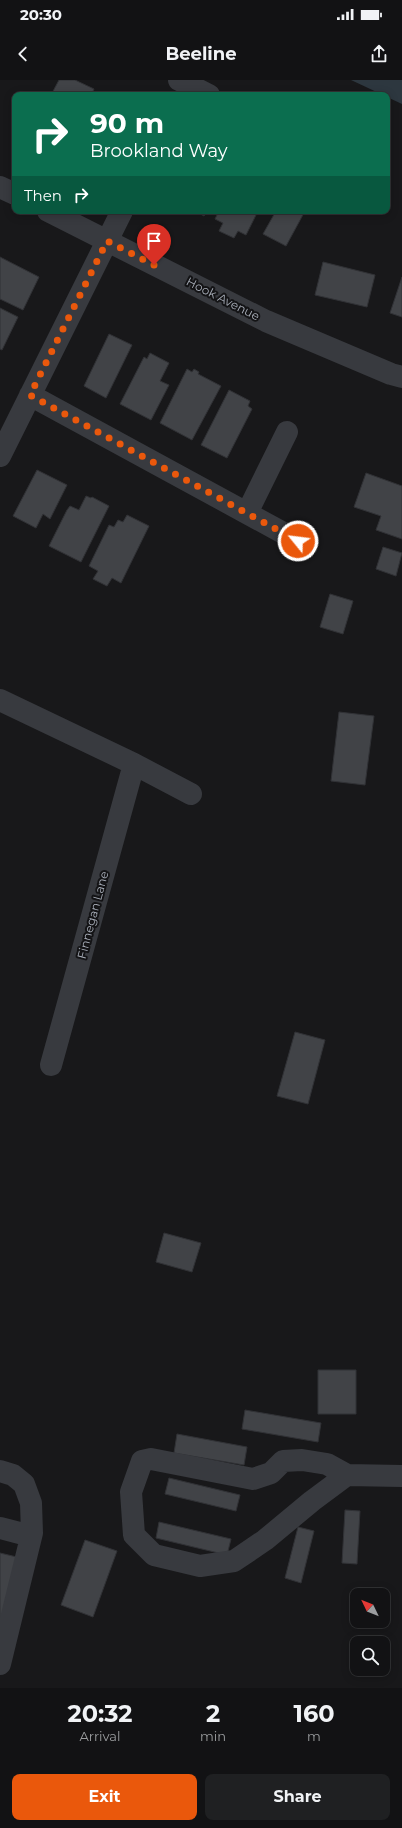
<!DOCTYPE html>
<style>
body{margin:0;font-family:Montserrat,sans-serif;background:#1f2022;color:#f1f3f6;height:100vh;display:flex;flex-direction:column;font-size:15px;white-space:nowrap}
*{box-sizing:border-box;margin:0}
p{font-size:13px;color:#9c9ea0}
.icon{flex:none;width:22px;height:22px;fill:none;stroke:currentColor;stroke-width:2;stroke-linecap:round;stroke-linejoin:round}
.map{position:relative;height:1608px;overflow:hidden}
.panel{display:flex;flex-direction:column;background:#121214;flex:1}
.panel>*{flex:none}
.hud{position:absolute;left:12px;top:12px;width:378px;height:122px;border-radius:8px;box-shadow:0 2px 10px #0003,0 0 0 1px #313234;background:#0b6e4f;color:#fff;overflow:hidden}
.needle{width:26px;rotate:313deg}
.controls{position:absolute;left:350px;top:1508px;display:grid;gap:8px}
.controls a{display:grid;place-items:center;width:40px;height:40px;border-radius:8px;background:#121214;box-shadow:0 2px 10px #0003,0 0 0 1px #313234;font-size:20px}
.pin{position:absolute;display:grid;place-items:center;width:34px;height:34px;color:#fff;margin:-41px -17px;border-radius:50% 50% 50% 0;rotate:-45deg;box-shadow:0 0 4px #0007}
.pin .icon{rotate:45deg}
.me{position:absolute;width:44px;margin:-22px;rotate:299deg;stroke-linejoin:round;filter:drop-shadow(0 0 3px #0008)}
.turn{display:flex;align-items:center;gap:14px;height:84px;padding:0 12px;font-size:18px}
.turn .icon{width:52px;height:52px;stroke-width:2.5}
.turn b{display:block;font-size:28px;line-height:34px}
.then{display:flex;align-items:center;height:38px;padding:0 12px;background:#0003;gap:8px;font-size:15px}
.eta{display:flex;justify-content:space-evenly;align-items:center;height:68px;text-align:center}
.eta b{font-size:24px;font-weight:700;line-height:28px}
.primary-button{display:flex;gap:8px;margin-top:auto;padding:8px 12px}
.primary-button a{flex:1;height:46px;border-radius:8px;background:#ea580c;color:#fff;font-size:16px;font-weight:700;line-height:46px;text-align:center}
.primary-button a+a{background:#1f2022;color:#f1f3f6}
.status{display:flex;justify-content:space-between;align-items:center;height:28px;padding:0 20px;background:#121214;direction:ltr}
.status svg{height:11px;fill:currentColor}
header{display:flex;justify-content:space-between;align-items:center;height:52px;padding:0 12px;background:#121214;font-size:18px;font-weight:700}
.map>svg:first-child{display:block}
</style>
<div class="status"><b>20:30</b><svg viewBox="0 0 49 12"><path d="M0 12V9h3v3zM5 12V6h3v6zM10 12V3h3v9zM15 12V0h3v12zM26 1h20v11H26zM47 4h2v5h-2z"/></svg></div>
<header><svg class="icon" aria-label="back" viewBox="0 0 24 24"><path d="M15 5l-7 7 7 7"/></svg>Beeline<svg class="icon" aria-label="share" viewBox="0 0 24 24"><path d="M12 15V3M7 8l5-5 5 5M5 13v7h14v-7"/></svg></header>
<div class="map">
<svg width="402" height="1608" viewBox="0 0 402 1608">
<rect width="100%" height="100%" fill="#18181a"/>
<!-- water -->
<path fill="#2d373f" d="M351,0H402V24L387,17V15H383Z"/>
<!-- building -->
<path fill="#414347" stroke="#313236" d="M59,0H75L94,9L91,15H51Z
M195,131H207L204,136Z
M219,131H258L246,155L238,151L234,158L219,151L223,143L215,139Z
M276,131H305L286,166L263,154Z
M0,177L39,197L23,230L0,219Z
M323,182L375,195L367,227L315,215Z
M402,197V237L390,233Z
M0,228L18,237L2,270L0,269Z
M109,254L132,265L106,318L84,306Z
M150,273L169,283L160,301L169,305L151,340L120,324L144,277L147,279Z
M187,289L192,292L194,289L199,292L198,294L221,306L192,360L160,343Z
M229,310L250,321L248,326L252,329L227,378L201,365Z
M37,390L67,405L50,439L43,434L36,448L13,436Z
M366,393L402,406V459L376,450L381,436L354,427Z
M86,416L91,418L92,417L109,426L81,482L49,466L67,430L70,426L79,430Z
M127,435L149,446L121,503L112,498L107,506L93,499L98,491L89,486L109,445L114,447L118,440L123,442Z
M383,467L402,473L396,496L376,489Z
M330,514L353,521L343,554L320,547Z
M339,632L374,636L365,705L331,701Z
M295,952L325,960L308,1024L277,1016Z
M164,1153L201,1163L192,1192L156,1182Z
M318,1290H356V1334H318Z
M245,1330L321,1343L318,1362L242,1349Z
M177,1354L247,1367L244,1385L174,1373Z
M169,1398L240,1415L236,1431L165,1414Z
M345,1430L360,1431L357,1484L342,1483Z
M159,1442L231,1459L227,1475L156,1458Z
M298,1447L314,1451L301,1503L285,1498Z
M85,1460L117,1471L93,1537L61,1525Z
M0,1473L21,1478L0,1568Z"/>
<g fill="none" stroke-linecap="round" stroke-linejoin="round">
<!-- minor -->
<path stroke="#383a3f" stroke-width="22" d="M179,0L209,15
M0,107L15,114
M48,131L266,241L391,294L402,297
M30,315L298,461
M0,376L122,131
M247,433L287,352
M0,620L134,684L191,714
M51,985L134,684
M0,1391L13,1395L24,1404L31,1423L32,1453L0,1584
M347,1395L312,1421L265,1460L234,1481L200,1486L154,1475L134,1455L131,1412L142,1381L151,1379L253,1399L271,1393L283,1381L302,1380L327,1384L347,1395L402,1396
M0,1448L31,1456"/>
</g>
<g fill="none" stroke-linecap="round" stroke-linejoin="round">
<!-- route -->
<path stroke="#ea580c" stroke-width="7" stroke-dasharray="0 12.6" d="M154,185L107,161L30,315L298,461"/>
</g>
<g text-anchor="middle" stroke-width="4" stroke-linejoin="round" paint-order="stroke">
<!-- street labels -->
<g font-size="12" fill="#a9afba" stroke="#131315">
<text transform="translate(223 219) rotate(27)" y="4">Hook Avenue</text>
<text transform="translate(93 835) rotate(-75)" y="4">Finnegan Lane</text>
</g>
</g>
</svg>
<div class="controls">
<a><svg class="needle" viewBox="-14 -14 28 28"><path d="M0-13l5 13h-10z" fill="#e53935"/><path d="M0 13l5-13h-10z" fill="#9c9ea0"/></svg></a>
<a><svg class="icon" aria-label="search" viewBox="0 0 24 24"><circle cx="10" cy="10" r="6"/><path d="M15 15l6 6"/></svg></a>
</div>
<div class="pin" style="left:154px;top:185px;background:#d93025"><svg class="icon" aria-label="arrive" viewBox="0 0 24 24"><path d="M6 21V4h12l-3 4 3 4H6"/></svg></div>
<svg class="me" style="left:298px;top:461px" viewBox="-20 -20 40 40"><circle r="17" fill="#ea580c" stroke="#fff" stroke-width="3"/><path d="M0-11L8 9 0 5-8 9z" fill="#fff"/></svg>
<div class="hud">
<div class="turn"><svg class="icon" aria-label="right" viewBox="0 0 24 24"><path d="M7 20v-9h11M14 6l5 5-5 5"/></svg><div><b>90 m</b>Brookland Way</div></div>
<div class="then">Then<svg class="icon" aria-label="right" viewBox="0 0 24 24"><path d="M7 20v-9h11M14 6l5 5-5 5"/></svg></div>
</div>
</div>
<section class="panel">
<div class="eta">
<div><b>20:32</b><p>Arrival</p></div>
<div><b>2</b><p>min</p></div>
<div><b>160</b><p>m</p></div>
</div>
<div class="primary-button"><a>Exit</a><a>Share</a></div>
</section>
